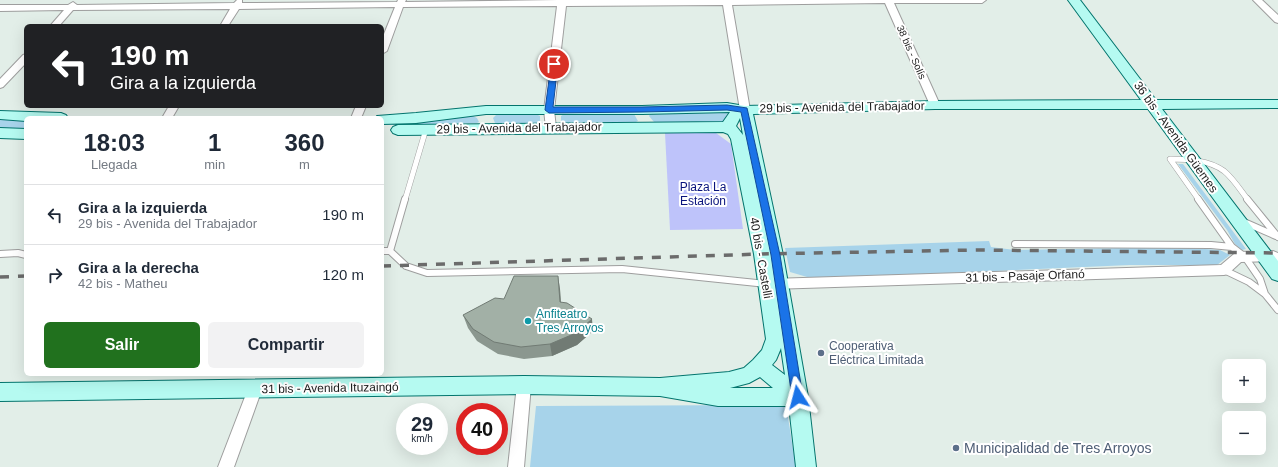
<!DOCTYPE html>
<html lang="es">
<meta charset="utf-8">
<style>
body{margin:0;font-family:Arial,sans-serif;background:#f2f2f3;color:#1f2937;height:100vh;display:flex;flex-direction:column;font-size:15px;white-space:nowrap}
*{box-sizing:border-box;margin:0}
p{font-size:13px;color:#747a83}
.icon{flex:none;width:22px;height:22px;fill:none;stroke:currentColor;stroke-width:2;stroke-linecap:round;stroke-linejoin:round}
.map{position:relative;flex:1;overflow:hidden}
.panel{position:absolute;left:24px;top:116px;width:360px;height:260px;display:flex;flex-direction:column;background:#fff;border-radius:6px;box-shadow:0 4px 16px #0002}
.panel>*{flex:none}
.banner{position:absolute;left:24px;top:24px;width:360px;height:84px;border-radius:6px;box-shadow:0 4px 16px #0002;background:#202124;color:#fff;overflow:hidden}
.controls{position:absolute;left:1222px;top:359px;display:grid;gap:8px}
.controls a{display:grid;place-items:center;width:44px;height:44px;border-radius:6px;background:#fff;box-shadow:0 4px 16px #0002;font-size:20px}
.speed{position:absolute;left:396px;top:403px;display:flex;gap:8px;font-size:20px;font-weight:700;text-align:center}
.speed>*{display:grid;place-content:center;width:52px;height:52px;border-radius:50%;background:#fff;box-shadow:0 4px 16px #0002;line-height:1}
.speed small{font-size:10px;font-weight:400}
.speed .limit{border:6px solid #d22;background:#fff;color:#111}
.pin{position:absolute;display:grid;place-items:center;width:34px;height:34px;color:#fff;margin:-17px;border:2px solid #fff;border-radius:50%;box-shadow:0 1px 4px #0007}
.me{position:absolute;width:44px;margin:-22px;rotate:351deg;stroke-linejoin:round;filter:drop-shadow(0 0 3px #0008)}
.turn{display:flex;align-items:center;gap:14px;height:84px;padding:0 20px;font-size:18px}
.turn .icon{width:52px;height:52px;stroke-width:2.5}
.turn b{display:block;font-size:28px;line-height:34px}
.eta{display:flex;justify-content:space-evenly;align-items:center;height:68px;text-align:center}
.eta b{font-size:24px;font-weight:700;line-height:28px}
.action{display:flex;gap:8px;margin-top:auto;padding:8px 20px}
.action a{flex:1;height:46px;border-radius:6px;background:#21711e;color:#fff;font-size:16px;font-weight:700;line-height:46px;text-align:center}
.action a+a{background:#f2f2f3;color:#1f2937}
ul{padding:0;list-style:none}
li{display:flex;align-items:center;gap:12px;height:60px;padding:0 20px;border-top:1px solid #e0e1e3}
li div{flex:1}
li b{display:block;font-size:15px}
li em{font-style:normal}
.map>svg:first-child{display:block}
</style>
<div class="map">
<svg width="1278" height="467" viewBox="0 0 1278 467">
<rect width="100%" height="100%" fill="#e2eee8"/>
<!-- grass -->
<path fill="#a7d3ea" d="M728,112L724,122H654L649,116L651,113Z
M564,114H634L638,121L636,122L563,123L561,122V116Z
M471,115L477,118L479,122L477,123L382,125V123Z
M496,115H538L540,116V121L538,123L497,124L495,123L493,118Z
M0,119H26V129L0,128Z
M1178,164H1183L1246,249L1242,250L1235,244L1227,230Z
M989,241L991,247L1015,250L1175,247L1220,250L1230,255L1217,265H1130L814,279L790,272L785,248Z
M786,405L796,467H530L536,406Z"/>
<!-- park -->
<path fill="#bec3fa" d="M665,133H716L731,144L743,229L670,230Z"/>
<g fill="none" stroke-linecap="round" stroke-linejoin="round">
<defs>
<path id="lane-far1" d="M405,200L426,129
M1199,200L1170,159C1188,159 1209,160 1224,171C1233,178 1241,191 1248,200"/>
<path id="lane" d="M1198,199L1232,247L1245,257L1260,279L1265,294L1278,310
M1247,199L1278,237
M1244,222L1276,236
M1015,244L1211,245L1232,247
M382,251H390L405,199
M390,251L406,266L427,273L622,269L766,284
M0,254L18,253L26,255
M1224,270L1249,282L1265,294"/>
<path id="street" d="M237,0H242V3L397,2L398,0H406L405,2L558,0H986L982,3H894L940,105L935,108L930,105L885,3L732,5L750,110L745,113L740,110L723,5L566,6L554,110L556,128L555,130H547L546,128L544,110L557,6L403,7L387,51L382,54V39L395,7L239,9L228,26H220L230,9L73,10L59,26H50L64,10L0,11V5H68L73,2L77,5L234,3Z
M1253,0H1262L1278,15V23L1275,22Z
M26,54V63L3,87L0,88V79L23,55Z
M169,106H179L172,118H162Z
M356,106H366L361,118H351Z
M1273,251L1278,253V263L1272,261L1241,262L1228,274L1224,275L771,289L766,288L765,284L766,280L771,279L1221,265L1234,254L1238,252Z
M524,379L529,380L531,385L524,467H508L517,385L519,380Z
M255,383L260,384L262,389L234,467H218L248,389L250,384Z"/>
<path id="secondary" d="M1068,0H1080L1156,100H1278V108L1162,109L1278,261V281L1272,279L1148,109H935L753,114L783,255L808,397L816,467H796L789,406H718L660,396L524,394L0,401V383L524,376L660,378L729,372L744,368L753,360L762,350L766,339L754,254L731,139L728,134L723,132L398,135L393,133L391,130L393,127L398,125L723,122L730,112L642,114H486L416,123L382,124V118H376L377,116L416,113L486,106H642L727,103L745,106L935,101L1141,100ZM740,118L743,135L736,126ZM781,348L785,375L772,365L776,360ZM760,377L773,388H730L749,383Z
M0,111L61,113L66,115L68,118H26V121L0,119Z
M0,128L26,129V139L0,138Z"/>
</defs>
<!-- lane-far1 casing -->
<use href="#lane-far1" stroke="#9e9e9e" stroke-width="6"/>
<!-- lane casing -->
<use href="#lane" stroke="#9e9e9e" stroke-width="8"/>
<!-- street casing -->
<use href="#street" stroke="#9e9e9e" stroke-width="2"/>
<!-- secondary casing -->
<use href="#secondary" stroke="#03746d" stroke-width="2"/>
<!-- lane-far1 -->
<use href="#lane-far1" stroke="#fff" stroke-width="5"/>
<!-- lane -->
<use href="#lane" stroke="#fff" stroke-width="6"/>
<!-- street -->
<use href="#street" fill="#fff" fill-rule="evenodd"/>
<!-- secondary -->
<use href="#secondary" fill="#b5faf1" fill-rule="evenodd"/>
<!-- rail -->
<path stroke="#6b6b6b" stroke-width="3.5" stroke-dasharray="9 9" stroke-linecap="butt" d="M382,266L762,254L978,250L1278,253
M0,277L26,276"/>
</g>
<!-- wall -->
<path fill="#8b978f" d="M560,289L561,302L593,331L577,345L552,356L524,359L498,354L477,341L468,328L463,315Z"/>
<!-- shaded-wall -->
<path fill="#717b74" d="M558,276L560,289L561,315Z
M592,319L593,331L577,345L552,356L550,344Z"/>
<!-- building -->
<path fill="#a2b0a6" stroke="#717b74" d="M514,276H558L560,302L567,303L592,319L576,333L550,344L521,347L494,342L473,329L463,315L495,298L504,299Z"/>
<!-- route -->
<path fill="#1a73e8" stroke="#114b97" d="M554,62L558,64L553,107H642L727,105L747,108L780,255L803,397L802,401L798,402L794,401L792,397L771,255L741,112L727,110L642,112L549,113L545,110L551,64Z"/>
<!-- markers -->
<circle fill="#0f9aa8" stroke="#fff" stroke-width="1.5" cx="528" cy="321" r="4"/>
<g fill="#5c6f8a" stroke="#fff" stroke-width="1.5">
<circle cx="821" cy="353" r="4"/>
<circle cx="956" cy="448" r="4"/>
</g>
<g text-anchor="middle" stroke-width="4" stroke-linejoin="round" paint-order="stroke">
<!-- far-street labels -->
<g font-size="10" fill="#1d1d1d" stroke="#fff">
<text transform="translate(912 52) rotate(66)" y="4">38 bis - Solís</text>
</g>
<!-- street labels -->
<g font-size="12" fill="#1d1d1d" stroke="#fff">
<text transform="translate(842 107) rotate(-1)" y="4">29 bis - Avenida del Trabajador</text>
<text transform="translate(519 128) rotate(-1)" y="4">29 bis - Avenida del Trabajador</text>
<text transform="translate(1176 137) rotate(54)" y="4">36 bis - Avenida Güemes</text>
<text transform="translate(761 258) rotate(80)" y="4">40 bis - Castelli</text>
<text transform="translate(1025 276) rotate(-2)" y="4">31 bis - Pasaje Orfanó</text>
<text transform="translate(330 388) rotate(-1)" y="4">31 bis - Avenida Ituzaingó</text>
</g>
<!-- park labels -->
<g font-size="12" fill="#0a147c" stroke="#fff">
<text x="703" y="191">Plaza La<tspan x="703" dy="14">Estación</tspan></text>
</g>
<!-- culture labels -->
<g font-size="12" fill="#0d838f" stroke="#fff" text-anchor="start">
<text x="536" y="318">Anfiteatro<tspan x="536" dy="14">Tres Arroyos</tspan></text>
</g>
<!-- service labels -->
<g font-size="12" fill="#4e5e75" stroke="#fff" text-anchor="start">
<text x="829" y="350">Cooperativa<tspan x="829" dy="14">Eléctrica Limitada</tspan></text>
</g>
<!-- near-service labels -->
<g font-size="14" fill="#4e5e75" stroke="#fff" text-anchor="start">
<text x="964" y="453">Municipalidad de Tres Arroyos</text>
</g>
</g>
</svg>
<div class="controls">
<a>+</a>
<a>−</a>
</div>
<div class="speed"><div>29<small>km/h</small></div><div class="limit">40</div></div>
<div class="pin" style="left:554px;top:64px;background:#d93025"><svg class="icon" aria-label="arrive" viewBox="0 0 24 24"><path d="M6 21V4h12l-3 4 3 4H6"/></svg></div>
<svg class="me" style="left:798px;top:397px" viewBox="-20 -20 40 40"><path d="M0-17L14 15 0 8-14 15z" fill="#1a73e8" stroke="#fff" stroke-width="4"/></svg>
<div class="banner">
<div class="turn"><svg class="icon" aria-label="left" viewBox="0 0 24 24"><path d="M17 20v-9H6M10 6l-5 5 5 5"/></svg><div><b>190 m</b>Gira a la izquierda</div></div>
</div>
<section class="panel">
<div class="eta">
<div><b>18:03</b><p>Llegada</p></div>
<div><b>1</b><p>min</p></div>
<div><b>360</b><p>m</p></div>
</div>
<ul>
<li><svg class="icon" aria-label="left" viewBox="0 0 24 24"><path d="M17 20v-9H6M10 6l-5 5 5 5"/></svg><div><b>Gira a la izquierda</b><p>29 bis - Avenida del Trabajador</p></div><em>190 m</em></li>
<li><svg class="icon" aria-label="right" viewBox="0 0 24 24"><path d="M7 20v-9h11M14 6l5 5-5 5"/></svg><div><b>Gira a la derecha</b><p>42 bis - Matheu</p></div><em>120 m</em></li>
</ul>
<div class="action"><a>Salir</a><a>Compartir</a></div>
</section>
</div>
